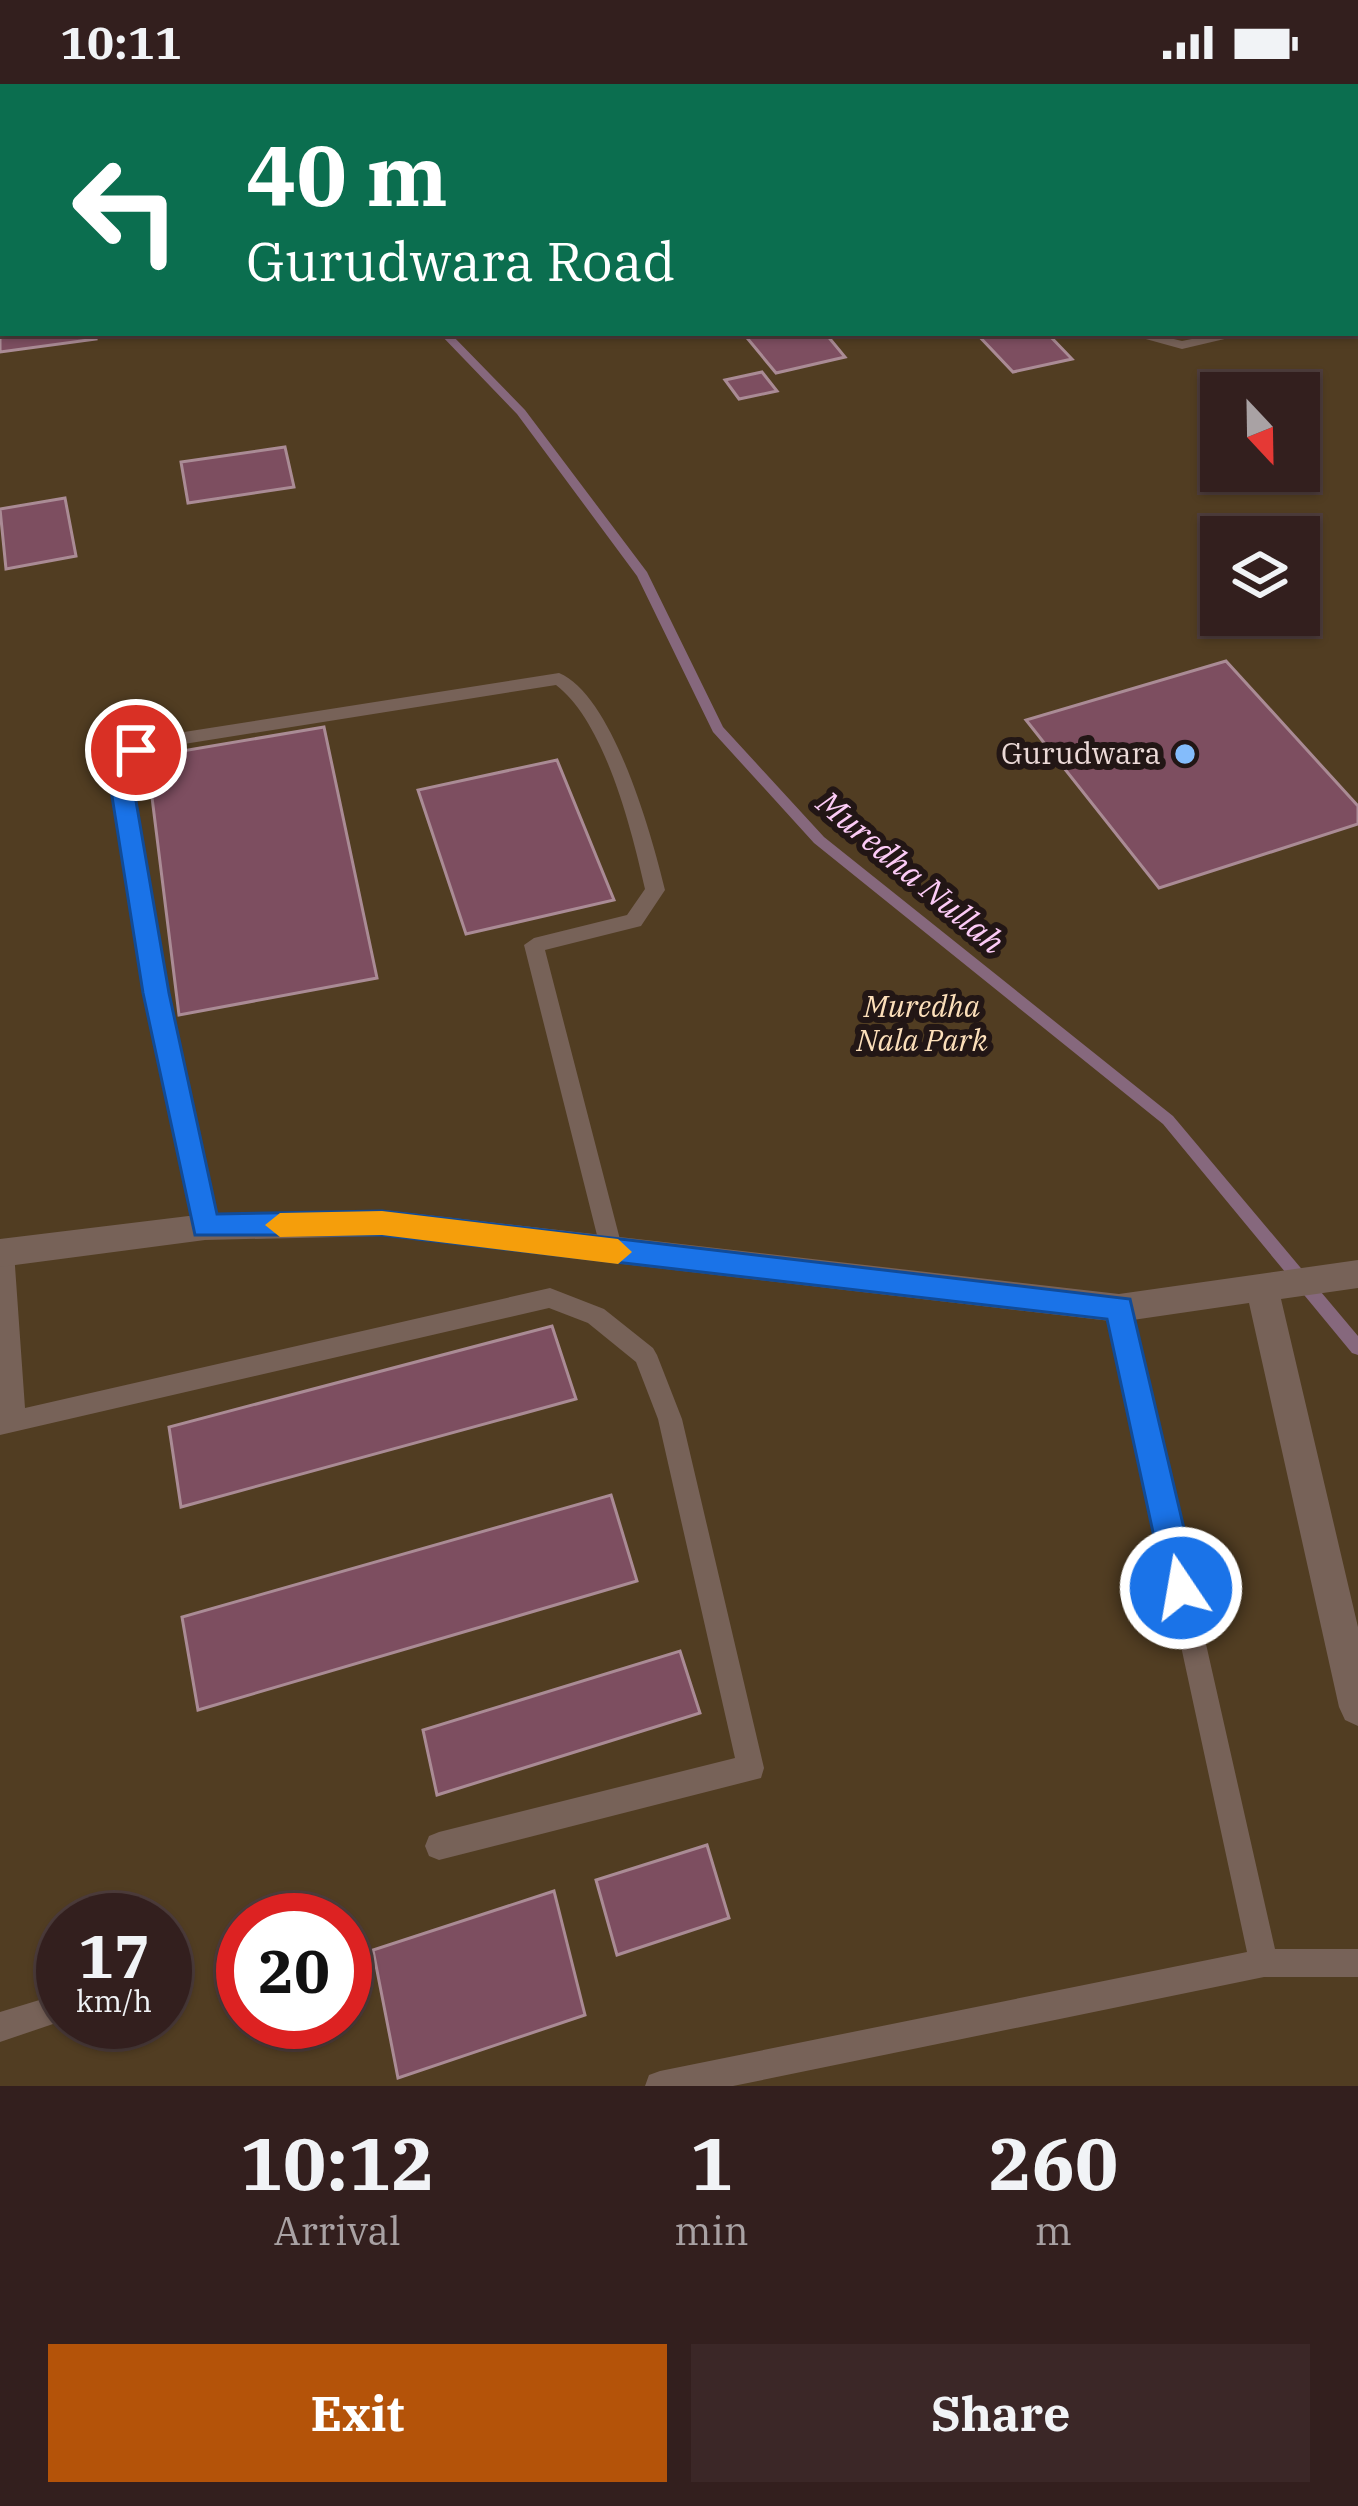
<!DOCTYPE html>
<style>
body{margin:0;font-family:"IBM Plex Serif",serif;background:#3b2727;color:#f1f3f6;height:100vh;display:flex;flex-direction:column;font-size:45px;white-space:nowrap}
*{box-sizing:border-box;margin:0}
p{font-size:39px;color:#a9a2a4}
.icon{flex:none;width:66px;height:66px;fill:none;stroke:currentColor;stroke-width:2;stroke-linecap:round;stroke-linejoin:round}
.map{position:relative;height:2002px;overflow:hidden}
.side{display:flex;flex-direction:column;background:#331f1e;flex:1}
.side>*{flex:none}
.top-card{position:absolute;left:0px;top:0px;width:1359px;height:252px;box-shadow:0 3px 9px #0004,0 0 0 3px #4e3d3c;background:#0b6e4f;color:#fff;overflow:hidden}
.needle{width:78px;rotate:158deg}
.fabs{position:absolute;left:1200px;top:288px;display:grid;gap:24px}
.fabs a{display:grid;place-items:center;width:120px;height:120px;border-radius:0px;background:#331f1e;box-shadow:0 3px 9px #0004,0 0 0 3px #4e3d3c;font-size:60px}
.speed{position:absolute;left:36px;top:1809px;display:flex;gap:24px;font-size:60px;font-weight:700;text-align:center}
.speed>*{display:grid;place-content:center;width:156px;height:156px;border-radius:50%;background:#331f1e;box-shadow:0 3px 9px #0004,0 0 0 3px #4e3d3c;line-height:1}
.speed small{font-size:30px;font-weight:400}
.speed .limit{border:18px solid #d22;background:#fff;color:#111}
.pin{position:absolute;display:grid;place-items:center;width:102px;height:102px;color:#fff;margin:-51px;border:6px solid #fff;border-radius:50%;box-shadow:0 3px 12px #0007}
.me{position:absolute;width:132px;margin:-66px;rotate:348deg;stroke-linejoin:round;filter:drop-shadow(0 0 9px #0008)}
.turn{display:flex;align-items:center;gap:42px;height:252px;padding:0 48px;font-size:54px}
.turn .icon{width:156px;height:156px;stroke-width:2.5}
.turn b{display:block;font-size:84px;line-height:102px}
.eta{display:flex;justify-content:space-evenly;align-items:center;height:204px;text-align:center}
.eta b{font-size:72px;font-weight:700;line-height:84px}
.primary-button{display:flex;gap:24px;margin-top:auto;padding:24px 48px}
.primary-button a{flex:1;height:138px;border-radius:0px;background:#b45309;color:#fff;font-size:48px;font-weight:700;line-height:138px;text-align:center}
.primary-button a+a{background:#3b2727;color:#f1f3f6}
.status{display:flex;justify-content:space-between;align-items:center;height:84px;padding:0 60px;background:#331f1e;direction:ltr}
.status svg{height:33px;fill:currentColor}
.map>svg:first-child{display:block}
</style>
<div class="status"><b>10:11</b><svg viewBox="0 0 49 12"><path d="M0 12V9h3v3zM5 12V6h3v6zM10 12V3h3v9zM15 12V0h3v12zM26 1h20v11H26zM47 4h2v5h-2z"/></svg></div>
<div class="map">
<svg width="1358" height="2002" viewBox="0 0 1358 2002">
<rect width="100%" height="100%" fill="#442928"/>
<!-- green -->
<path fill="#513d22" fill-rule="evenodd" d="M595,0H1358V2002H0V81L3,249H1356V3H573ZM1221,309H1299V387H1221ZM1221,453H1299V531H1221ZM63,1836H165V1938H63ZM243,1836H345V1938H243Z"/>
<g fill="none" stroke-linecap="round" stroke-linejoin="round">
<!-- stream -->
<path fill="#86687d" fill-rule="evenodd" d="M439,249H450L525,326L647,488L723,643L824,753L1173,1032L1358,1252V1271L1352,1269L1163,1040L814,759L713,648L637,492L517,330Z"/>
</g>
<!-- building -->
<path fill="#7d4e60" stroke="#aa8b95" stroke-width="3" d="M0,224L3,249H95L96,255L0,268Z
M743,249L826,250L845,273L776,289Z
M976,249H1047L1072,275L1013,288Z
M762,288L777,307L739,315L725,296Z
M285,363L294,403L188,419L181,378Z
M65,414L76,472L6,485L0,425Z
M1226,577L1358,722V740L1159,804L1026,636Z
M324,643L377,894L179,931L147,673Z
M557,676L614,816L466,850L418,706Z
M552,1242L576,1315L181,1423L169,1343Z
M611,1411L637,1497L198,1626L182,1533Z
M680,1567L700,1629L437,1711L423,1646Z
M707,1761L729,1834L617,1871L596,1796Z
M554,1807L585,1931L398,1994L373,1866Z"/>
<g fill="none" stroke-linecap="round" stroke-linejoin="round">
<!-- service -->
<path fill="#776258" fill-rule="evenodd" d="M143,0H155L156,3H144Z
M0,201H3V209H0Z
M1124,249H1149L1182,257L1221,249H1250L1182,265Z
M559,589C613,611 652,752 665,806L641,842L545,866L623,1167L620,1174L612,1176L604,1174L601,1167L524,861L534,854L627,831L645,805C632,747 605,638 556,601L184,660C162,665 142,668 128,687L166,909L216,1143L213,1150L205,1152L197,1150L146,909L110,687C127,658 153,654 184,648Z
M3,1159L11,1161L14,1168L25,1324L550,1204L604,1225L653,1264L657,1271L682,1335L764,1684L761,1694L439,1776L429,1772L425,1762L429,1752L439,1748L735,1674L658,1335L636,1278L588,1239L549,1224L0,1351V1160Z
M1119,1214L1127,1217L1130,1224L1275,1865H1358V1893H1264L733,2002H645L649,1991L660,1987L1247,1868L1108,1224L1111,1217Z
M46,1914L56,1919L61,1929L56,1939L0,1958V1928Z"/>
<!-- minor -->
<path fill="#776258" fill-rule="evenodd" d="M392,0H432L390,3Z
M1112,0H1132L1134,3H1114Z
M0,46H3V56H0Z
M1356,179L1358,180V194L1356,193Z
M383,1126L1119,1210L1358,1176V1204L1281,1215L1358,1543V1642L1345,1636L1339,1623L1249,1219L1119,1238L383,1152L205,1156L0,1183V1155L205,1130Z"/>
</g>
<!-- route -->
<path fill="#1a73e8" stroke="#114b97" stroke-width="3" d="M136,658L148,666L131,688L169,909L217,1130L382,1127L1130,1215L1198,1504L1193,1516L1181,1520L1169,1516L1165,1504L1107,1235L382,1151H195L143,909L108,687L128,660Z"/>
<!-- slow -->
<path fill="#f59e0b" d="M382,1127L618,1155L632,1168L618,1180L382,1151L280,1153L265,1141L280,1129Z"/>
<!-- markers -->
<circle fill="#84bcfb" stroke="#221615" stroke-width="4.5" cx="1185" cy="670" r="12"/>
<g text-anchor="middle" stroke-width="12" stroke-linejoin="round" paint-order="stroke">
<!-- poi labels -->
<g font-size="30" fill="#ebd9d7" stroke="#221615" text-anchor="end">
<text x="1161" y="680">Gurudwara</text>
</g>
<!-- park labels -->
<g font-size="30" font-style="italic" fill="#fcdfba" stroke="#221615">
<text x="922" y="933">Muredha<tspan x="922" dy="34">Nala Park</tspan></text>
</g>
<!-- water labels -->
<g font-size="33" font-style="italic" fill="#fccbf6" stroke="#221615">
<text transform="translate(911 788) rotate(40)" y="12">Muredha Nullah</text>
</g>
</g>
</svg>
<div class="fabs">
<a><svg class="needle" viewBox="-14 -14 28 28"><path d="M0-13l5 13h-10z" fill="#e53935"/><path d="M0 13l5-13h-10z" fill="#a9a2a4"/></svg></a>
<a><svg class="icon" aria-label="layers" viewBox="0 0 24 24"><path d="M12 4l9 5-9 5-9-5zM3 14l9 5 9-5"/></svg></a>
</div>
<div class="speed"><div>17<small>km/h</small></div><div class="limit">20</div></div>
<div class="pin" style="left:136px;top:666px;background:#d93025"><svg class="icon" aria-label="arrive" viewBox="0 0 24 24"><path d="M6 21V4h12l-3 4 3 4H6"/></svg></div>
<svg class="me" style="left:1181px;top:1504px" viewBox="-20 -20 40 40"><circle r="17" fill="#1a73e8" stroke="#fff" stroke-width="3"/><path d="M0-11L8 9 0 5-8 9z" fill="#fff"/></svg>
<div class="top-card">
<div class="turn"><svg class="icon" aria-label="left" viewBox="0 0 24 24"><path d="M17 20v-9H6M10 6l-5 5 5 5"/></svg><div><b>40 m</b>Gurudwara Road</div></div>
</div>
</div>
<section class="side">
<div class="eta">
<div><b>10:12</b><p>Arrival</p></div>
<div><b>1</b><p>min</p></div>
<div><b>260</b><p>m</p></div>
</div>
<div class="primary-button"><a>Exit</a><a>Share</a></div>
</section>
